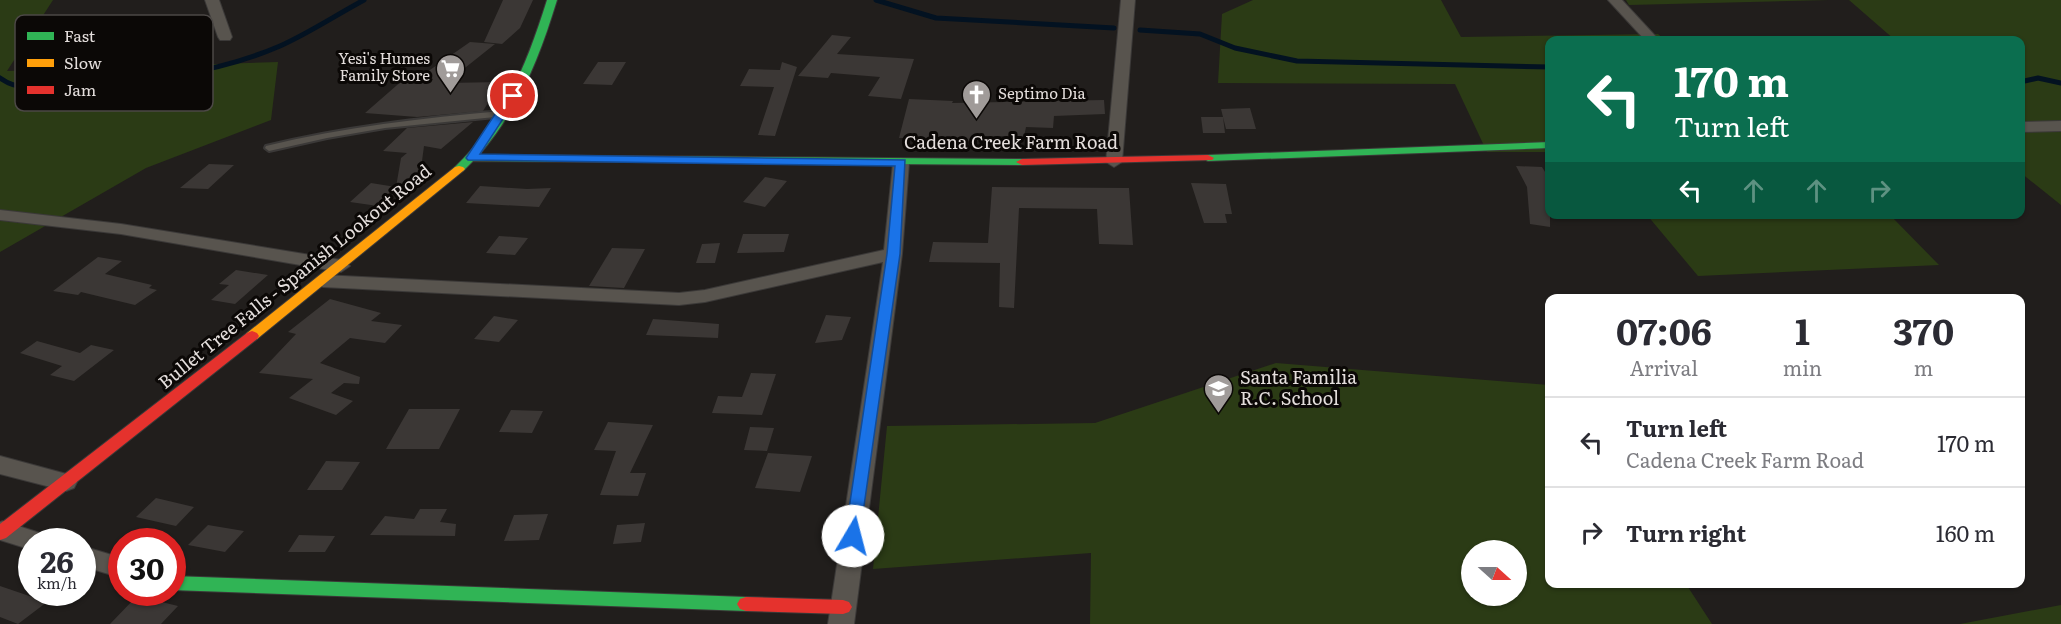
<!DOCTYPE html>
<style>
body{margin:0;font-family:Literata,serif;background:#f7f7f7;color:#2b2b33;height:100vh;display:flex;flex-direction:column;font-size:22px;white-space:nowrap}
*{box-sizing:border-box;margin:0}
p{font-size:20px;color:#7c7c81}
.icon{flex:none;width:33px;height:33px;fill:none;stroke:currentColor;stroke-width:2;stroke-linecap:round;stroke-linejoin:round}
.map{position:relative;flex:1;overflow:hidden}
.side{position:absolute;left:1545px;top:294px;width:480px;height:294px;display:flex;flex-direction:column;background:#fff;border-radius:12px;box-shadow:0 2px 4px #0004}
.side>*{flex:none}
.hud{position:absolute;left:1545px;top:36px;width:480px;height:183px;border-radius:12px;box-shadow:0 2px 4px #0004;background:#0b6e4f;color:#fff;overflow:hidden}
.needle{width:39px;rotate:111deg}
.fabs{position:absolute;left:1461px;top:540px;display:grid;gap:12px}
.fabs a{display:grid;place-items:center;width:66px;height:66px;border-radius:50%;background:#fff;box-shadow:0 2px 4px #0004;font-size:30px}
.speed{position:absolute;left:18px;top:528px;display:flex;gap:12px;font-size:30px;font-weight:700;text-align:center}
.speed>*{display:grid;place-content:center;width:78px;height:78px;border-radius:50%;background:#fff;box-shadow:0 2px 4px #0004;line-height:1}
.speed small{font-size:15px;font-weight:400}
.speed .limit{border:9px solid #d22;background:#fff;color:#111}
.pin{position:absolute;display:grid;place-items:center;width:51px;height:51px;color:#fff;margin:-26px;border:3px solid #fff;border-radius:50%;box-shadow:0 2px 6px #0007}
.me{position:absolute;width:66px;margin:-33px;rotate:8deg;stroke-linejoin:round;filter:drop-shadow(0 0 4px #0008)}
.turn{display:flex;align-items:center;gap:21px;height:126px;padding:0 30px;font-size:27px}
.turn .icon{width:78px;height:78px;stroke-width:2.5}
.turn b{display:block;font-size:42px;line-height:51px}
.lanes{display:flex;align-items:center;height:57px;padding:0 30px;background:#0003;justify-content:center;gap:30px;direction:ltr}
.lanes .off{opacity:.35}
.eta{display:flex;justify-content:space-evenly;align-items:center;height:102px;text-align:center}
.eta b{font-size:36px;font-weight:700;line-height:42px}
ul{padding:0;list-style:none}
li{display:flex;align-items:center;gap:18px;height:90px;padding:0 30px;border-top:2px solid #e1e1e2}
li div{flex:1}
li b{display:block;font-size:22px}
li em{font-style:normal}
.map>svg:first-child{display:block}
</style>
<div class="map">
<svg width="2061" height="624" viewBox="0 0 2061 624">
<rect width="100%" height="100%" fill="#211e1c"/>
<!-- green -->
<path fill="#2b3b15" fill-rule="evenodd" d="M0,0H53L7,71L278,62L271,120L146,168L0,252Z
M1253,0H1441L1461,37L1658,34L1665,40H1550L1549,152H1487L1455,84L1218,83L1222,14Z
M1626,0H1829L1629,5Z
M1849,0H2061V205L2021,173L2020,40H1895Z
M1647,215H1890L1939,265L1698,276Z
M1276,363L1549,385L1550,584H1686L1712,624H1090L1091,553L873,569L887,426L1095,423ZM1516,550V596H1472V550Z
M2061,605V624H1960Z"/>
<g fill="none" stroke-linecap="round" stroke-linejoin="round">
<!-- stream -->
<path stroke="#031221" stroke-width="5" d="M876,0L936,18L1114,28
M1140,30L1200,34L1235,48L1297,61L1550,67
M0,78C22,94 50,87 75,86C145,81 215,74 280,46C309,33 336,15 364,0
M2020,82L2038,78L2061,83"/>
</g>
<!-- building -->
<path fill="#3b3735" d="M503,0H533L520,28L502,44L484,42Z
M832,35L851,37L837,54L914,59L901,99L868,96L880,77L831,73L828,78L798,76Z
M470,42L495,44L446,83L501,82L483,111L417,117L365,113L404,79H417Z
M598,62H626L612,85L583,84Z
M782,62L797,67L775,136L758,135L774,87L740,86L749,69L780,70Z
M909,99L953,101L952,103L1104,100L1105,114L1054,116L1053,128L1026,127L1024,137L998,136L981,137V141L912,143L913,138H899Z
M1250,108L1256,129H1226L1221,109Z
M1201,117H1223L1225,133H1203Z
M473,122L441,149L424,146L420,176L411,177L378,206L350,202L371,183L396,187L401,158L407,153L383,151L407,128Z
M209,164L234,165L208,189L180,188Z
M1516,166L1542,167L1550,180V227L1530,224L1527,187Z
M765,177L787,181L765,207L743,202Z
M1191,183L1226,184L1232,214H1225L1227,223H1204Z
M480,186L527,189L551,188L539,207L466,203Z
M992,187L1129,188L1133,245L1099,244L1097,209L1019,208L1014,308L999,307L1000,263L929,262L933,242L988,243Z
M743,234H789L784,252L737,253Z
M499,236L528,238L515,255L486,253Z
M720,243L715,263H696L702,244Z
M612,248L645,249L624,288L589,286Z
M98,257L122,261L105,274L152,285L149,288L157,290L135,305L81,292L78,295L53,291Z
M236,270L268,275L235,304L211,300L229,285L219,284Z
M330,299L381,313L371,321L402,325L385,343L350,338L320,363L360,377L359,384L344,383L331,393L353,401L336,415L289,398L313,379L259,373L296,334L288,332Z
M826,315L851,317L842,340L815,343Z
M494,316L518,320L499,342L474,339Z
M653,319L719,324L718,338L646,335Z
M37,341L80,353L91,345L114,350L74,381L50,375L62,366L20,353Z
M751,373L776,374L762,415L712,413L718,396L742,397Z
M409,409H460L439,449H386Z
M511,410L543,411L532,433L499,432Z
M608,422L653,425L630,473H646L638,496L600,495L616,451L594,450Z
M750,427L774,428L767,451L744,450Z
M768,453L812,456L800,492L755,488Z
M326,461L360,462L342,490H307Z
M156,498L194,507L176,526L136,517Z
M420,509H447L440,522L456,524L455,536L370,535L385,516L414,519Z
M548,514L539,540L504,541L514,515Z
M645,523L641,542L613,544L617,525Z
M208,525L244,531L225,552L188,545Z
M299,535L335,536L325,552H288Z
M0,586L47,602L18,624L0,617Z
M137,596L178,606L161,624H110Z"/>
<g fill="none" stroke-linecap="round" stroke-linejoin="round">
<defs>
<path id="lane" d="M502,111L505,112V116L385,128L327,138L269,151L265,148L266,146C344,127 422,118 502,111Z"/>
<path id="street" d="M205,0H219L232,37L230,40H220L218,37Z
M1121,0H1135L1122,162L1114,167L1106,162Z
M1608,0H1622L1659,40H1645Z
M2061,121V131L2020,132V122Z
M901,158L909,163L902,254L854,624H828L883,262L705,302L679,305L323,287L314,281L323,275L679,293L705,290L884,250L893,163Z
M0,210L121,224L341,260L350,266L341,272L121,234L0,220Z
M0,456L74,476L77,482L74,488L66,491L0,474Z
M3,521L46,535L50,542H32V550L0,540V522Z
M82,546L122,558V578L82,566Z"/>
<path id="fast" d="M547,0H557C539,59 520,107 479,155L1022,159L1028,162L1022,165L473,161L463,171H455L453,169L455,167C505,119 527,64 547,0Z
M1550,142V148L1208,161L1202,158L1208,155Z
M172,576L746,597L752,599L755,604L752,609L746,611L172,590Z"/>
<path id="slow" d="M459,166L463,167L465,169L463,171L257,339H247L245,336L247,333L455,167Z"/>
<path id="jam" d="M1208,155L1214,158L1212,160L1022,165L1016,162L1022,159Z
M252,331L257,333L259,336L257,339L6,538L0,540V524L247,333Z
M746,597L843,600L849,602L852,607L849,612L843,614L746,611L740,609L737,604L740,599Z"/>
</defs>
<!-- lane casing -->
<use href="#lane" stroke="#3b3938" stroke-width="4"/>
<!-- street casing -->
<use href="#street" stroke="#3b3938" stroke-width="2"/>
<!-- fast casing -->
<use href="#fast" stroke="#3b3938" stroke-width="2"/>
<!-- slow casing -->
<use href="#slow" stroke="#3b3938" stroke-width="2"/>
<!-- jam casing -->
<use href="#jam" stroke="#3b3938" stroke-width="2"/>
<!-- lane -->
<use href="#lane" fill="#58544e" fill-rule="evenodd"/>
<!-- street -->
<use href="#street" fill="#58544e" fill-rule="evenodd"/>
<!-- fast -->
<use href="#fast" fill="#30b455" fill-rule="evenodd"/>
<!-- slow -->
<use href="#slow" fill="#ff9f0a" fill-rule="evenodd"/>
<!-- jam -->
<use href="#jam" fill="#e5322d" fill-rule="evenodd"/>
</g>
<!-- route -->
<path fill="#1a73e8" stroke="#114b97" stroke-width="1.5" d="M513,92L518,96L480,154L905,160L900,254L859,541H847L845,536L887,254L895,166L468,160L466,158L509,93Z"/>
<!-- icons -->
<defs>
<symbol id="supermarket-pin" viewBox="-11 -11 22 30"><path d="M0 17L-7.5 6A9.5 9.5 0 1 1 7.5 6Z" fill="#a09b99" stroke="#0b0806"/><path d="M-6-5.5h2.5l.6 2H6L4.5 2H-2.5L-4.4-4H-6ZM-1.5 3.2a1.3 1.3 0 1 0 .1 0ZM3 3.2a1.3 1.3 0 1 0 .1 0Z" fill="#fff"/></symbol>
<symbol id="church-pin" viewBox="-11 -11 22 30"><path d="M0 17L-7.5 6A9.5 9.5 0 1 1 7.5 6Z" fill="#a09b99" stroke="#0b0806"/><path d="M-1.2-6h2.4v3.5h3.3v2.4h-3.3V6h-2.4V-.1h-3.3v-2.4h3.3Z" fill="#fff"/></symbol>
<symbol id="school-pin" viewBox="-11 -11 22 30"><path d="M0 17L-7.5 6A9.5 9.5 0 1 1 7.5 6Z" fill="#a09b99" stroke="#0b0806"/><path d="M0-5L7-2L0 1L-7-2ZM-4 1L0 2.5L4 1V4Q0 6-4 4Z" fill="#fff"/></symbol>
</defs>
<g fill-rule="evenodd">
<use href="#supermarket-pin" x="434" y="52" width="33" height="45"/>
<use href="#church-pin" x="960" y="78" width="33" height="45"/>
<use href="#school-pin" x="1202" y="372" width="33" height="45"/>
</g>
<g text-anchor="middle" stroke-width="6" stroke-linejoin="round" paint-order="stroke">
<!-- far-poi labels -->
<g font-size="15" fill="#e4dedc" stroke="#0b0806" text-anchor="end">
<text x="430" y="64">Yesi's Humes<tspan x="430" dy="17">Family Store</tspan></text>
<text x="998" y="99" text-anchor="start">Septimo Dia</text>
</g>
<!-- street labels -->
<g font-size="18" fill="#e4dedc" stroke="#0b0806">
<text x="1011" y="149">Cadena Creek Farm Road</text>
<text transform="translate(295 277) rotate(-39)" y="6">Bullet Tree Falls - Spanish Lookout Road</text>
</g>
<!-- poi labels -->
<g font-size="18" fill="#e4dedc" stroke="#0b0806" text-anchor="start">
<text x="1240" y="384">Santa Familia<tspan x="1240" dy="21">R.C. School</tspan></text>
</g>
</g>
<!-- legend -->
<rect x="15" y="15" width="198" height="96" rx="9" fill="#0b0806" stroke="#4c4846" stroke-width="1.5"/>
<rect x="27" y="32" width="27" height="8" fill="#30b455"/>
<rect x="27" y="59" width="27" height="8" fill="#ff9f0a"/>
<rect x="27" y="86" width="27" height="8" fill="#e5322d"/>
<g font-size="16" fill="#e4dedc">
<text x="64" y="42">Fast</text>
<text x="64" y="69">Slow</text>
<text x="64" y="96">Jam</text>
</g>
</svg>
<div class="fabs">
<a><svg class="needle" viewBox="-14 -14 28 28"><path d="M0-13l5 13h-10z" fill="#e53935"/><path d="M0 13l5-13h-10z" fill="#7c7c81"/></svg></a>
</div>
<div class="speed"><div>26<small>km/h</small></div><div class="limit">30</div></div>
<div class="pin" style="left:513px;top:96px;background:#d93025"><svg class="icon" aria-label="arrive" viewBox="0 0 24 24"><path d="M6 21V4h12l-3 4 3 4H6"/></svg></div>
<svg class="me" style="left:853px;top:536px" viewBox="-20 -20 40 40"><circle r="19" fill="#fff"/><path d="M0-13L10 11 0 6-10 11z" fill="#1a73e8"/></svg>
<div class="hud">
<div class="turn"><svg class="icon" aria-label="left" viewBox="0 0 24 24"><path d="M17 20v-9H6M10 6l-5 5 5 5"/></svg><div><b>170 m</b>Turn left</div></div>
<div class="lanes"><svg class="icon" aria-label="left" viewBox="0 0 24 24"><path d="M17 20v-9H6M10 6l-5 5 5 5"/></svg><svg class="icon off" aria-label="ahead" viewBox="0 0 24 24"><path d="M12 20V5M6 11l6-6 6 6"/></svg><svg class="icon off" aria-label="ahead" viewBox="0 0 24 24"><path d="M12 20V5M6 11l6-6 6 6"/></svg><svg class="icon off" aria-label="right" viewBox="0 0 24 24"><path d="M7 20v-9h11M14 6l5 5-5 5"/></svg></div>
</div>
<section class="side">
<div class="eta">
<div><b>07:06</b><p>Arrival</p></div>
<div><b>1</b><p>min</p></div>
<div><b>370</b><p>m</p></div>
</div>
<ul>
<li><svg class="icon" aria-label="left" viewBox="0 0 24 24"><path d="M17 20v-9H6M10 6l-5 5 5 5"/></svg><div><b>Turn left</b><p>Cadena Creek Farm Road</p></div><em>170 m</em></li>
<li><svg class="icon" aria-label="right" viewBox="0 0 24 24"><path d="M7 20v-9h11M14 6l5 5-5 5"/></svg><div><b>Turn right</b></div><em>160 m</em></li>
</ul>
</section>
</div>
